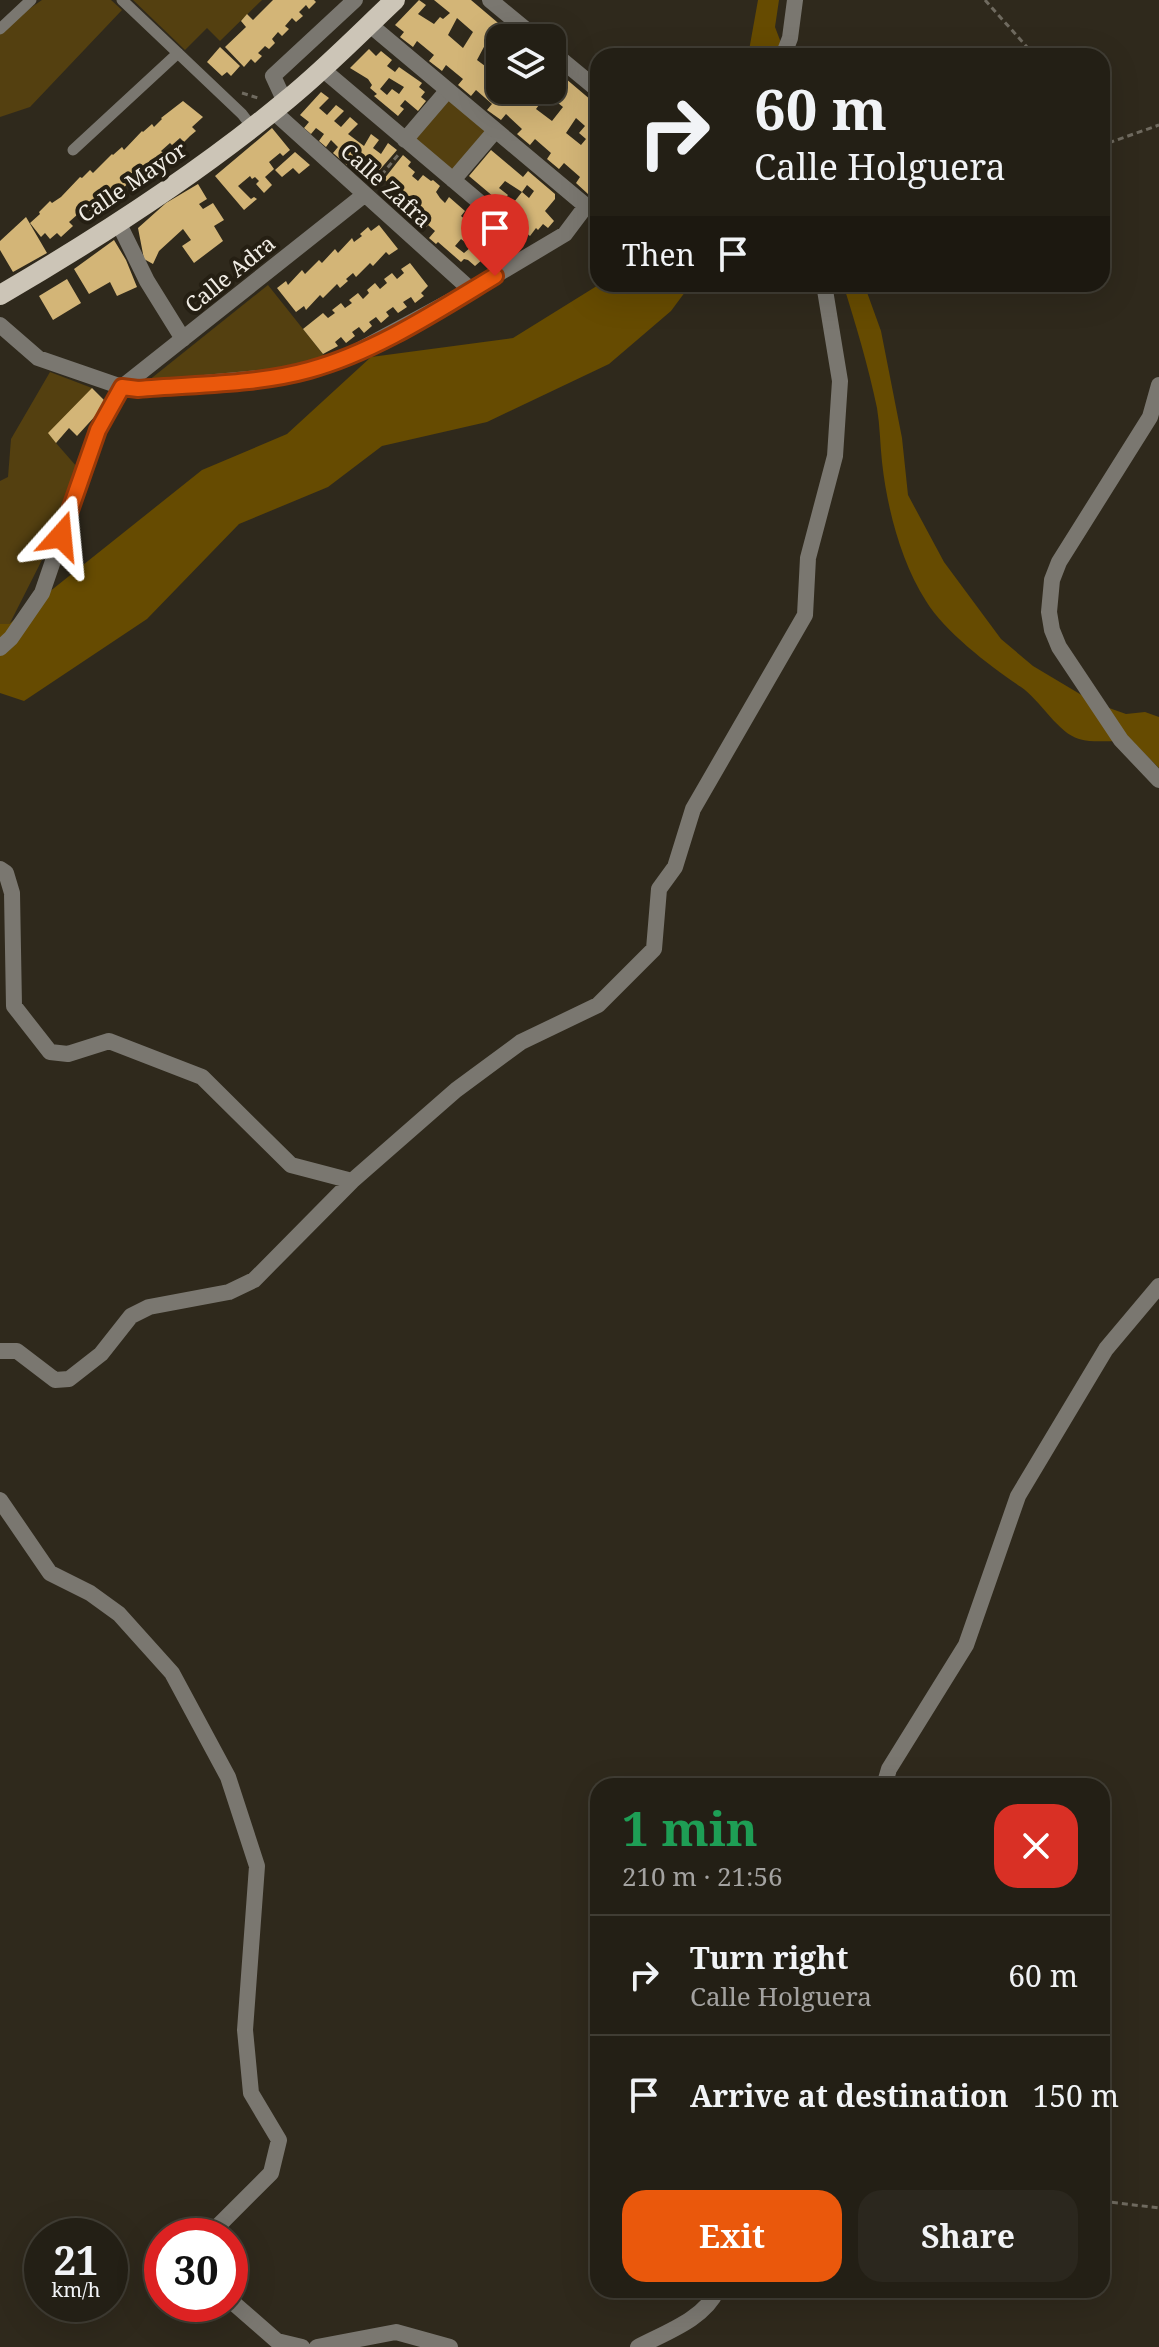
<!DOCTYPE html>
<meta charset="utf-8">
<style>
body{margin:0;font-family:"Noto Serif",serif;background:#2b271e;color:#f1f3f6;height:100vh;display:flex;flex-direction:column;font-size:30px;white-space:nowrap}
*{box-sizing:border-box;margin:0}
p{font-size:26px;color:#a3a2a0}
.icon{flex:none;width:44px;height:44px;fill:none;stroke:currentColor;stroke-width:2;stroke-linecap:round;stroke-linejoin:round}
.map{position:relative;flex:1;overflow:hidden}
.drawer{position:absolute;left:590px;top:1778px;width:520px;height:520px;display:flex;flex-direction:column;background:#231f15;border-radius:24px;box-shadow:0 8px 32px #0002,0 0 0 2px #403d34}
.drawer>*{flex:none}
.hud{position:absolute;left:590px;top:48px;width:520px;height:244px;border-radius:24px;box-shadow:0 8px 32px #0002,0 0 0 2px #403d34;background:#231f15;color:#f1f3f6;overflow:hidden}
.buttons{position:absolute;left:486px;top:24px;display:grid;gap:16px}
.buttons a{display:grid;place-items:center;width:80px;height:80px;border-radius:16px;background:#231f15;box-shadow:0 8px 32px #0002,0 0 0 2px #403d34;font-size:40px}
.speed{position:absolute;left:24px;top:2218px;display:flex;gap:16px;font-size:40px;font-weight:700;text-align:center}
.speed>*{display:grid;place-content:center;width:104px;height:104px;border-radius:50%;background:#231f15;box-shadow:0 8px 32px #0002,0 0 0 2px #403d34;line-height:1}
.speed small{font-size:20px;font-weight:400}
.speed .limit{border:12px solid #d22;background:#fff;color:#111}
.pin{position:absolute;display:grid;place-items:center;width:68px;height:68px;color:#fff;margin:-82px -34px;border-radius:50% 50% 50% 0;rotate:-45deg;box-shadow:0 0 8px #0007}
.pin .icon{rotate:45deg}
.me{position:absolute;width:88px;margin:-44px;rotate:18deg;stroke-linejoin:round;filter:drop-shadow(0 0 6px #0008)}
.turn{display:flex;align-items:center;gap:28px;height:168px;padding:0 32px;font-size:36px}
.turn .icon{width:104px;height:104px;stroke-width:2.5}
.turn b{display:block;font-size:56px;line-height:68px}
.then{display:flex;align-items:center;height:76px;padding:0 32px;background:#0003;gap:16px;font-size:30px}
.round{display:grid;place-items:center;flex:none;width:84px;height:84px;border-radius:24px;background:#2b271e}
.headline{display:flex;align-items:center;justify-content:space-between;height:136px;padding:0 32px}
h1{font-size:48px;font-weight:700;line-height:60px;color:#1e9e55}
.button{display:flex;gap:16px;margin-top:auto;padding:16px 32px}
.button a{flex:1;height:92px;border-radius:24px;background:#ea580c;color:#fff;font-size:32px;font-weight:700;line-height:92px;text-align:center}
.button a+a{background:#2b271e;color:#f1f3f6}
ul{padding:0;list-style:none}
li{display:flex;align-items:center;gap:24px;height:120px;padding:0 32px;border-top:2px solid #403d34}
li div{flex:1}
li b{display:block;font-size:30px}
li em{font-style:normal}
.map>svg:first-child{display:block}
</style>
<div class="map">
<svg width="1159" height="2347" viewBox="0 0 1159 2347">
<rect width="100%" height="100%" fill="#2f291c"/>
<!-- green -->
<path fill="#544010" d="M42,0H111L122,10L30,107L0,117V29Z
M133,0H262L220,41L207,28L185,50Z
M447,91L495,131L453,180L405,140Z
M268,285L330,363L138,389Z
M50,372L92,388L56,443L77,467L47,550L9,625L0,624V481L8,477L11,439Z"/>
<!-- water -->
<path fill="#664b01" d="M758,0H779L775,27L786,56H748Z
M600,284H691L671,311L609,364L487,422L382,446L328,487L239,524L147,619L24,701L0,693V624H9L202,470L287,434L371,357L513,338Z
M843,284H864L881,331L902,438L908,495L944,562L1001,639L1033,666L1095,703L1126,714L1145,712L1159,717V768L1133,742C1115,739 1097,744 1079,739C1058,733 1041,701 1021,687C991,667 945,632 926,601C901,562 887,508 882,462C880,444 880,426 877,408C868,365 856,325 843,284Z"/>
<!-- building -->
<path fill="#d3b577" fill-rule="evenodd" d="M273,0H314L316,2L309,9L306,5L299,12L303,16L296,22L292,18L285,26L289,29L282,36L278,32L272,39L275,43L269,49L265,46L258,53L262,56L255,63L251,59L244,67L225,47L246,27L241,21L247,14L253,20Z
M419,0L426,5L418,14L434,24L440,17L443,19L450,13L434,0H471L516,38H500V90H514L522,97L528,90L536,97L542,90H552V67L598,106V137L592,144L598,149L595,157L598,160V192L593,188L588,194L576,183L580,177L564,163L559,169L547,159L551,153L535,139L530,145L517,134L522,129L506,114L501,120L487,110L492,104L476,90L471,96L458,85L463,79L446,65L442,71L429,61L434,55L417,41L413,47L400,37L404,32L395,25ZM457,18L473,32L463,48L448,35ZM486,43L496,51L490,59L498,66L493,72L477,60ZM547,94L563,107L552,121L536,109ZM576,118L585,126L579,133L586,139L581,145L566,133Z
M220,47L240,66L231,76L227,72L222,76L207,62Z
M369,49L376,56L381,51L392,60L387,66L395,72L399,67L422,83L419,87L425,92L421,97L426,101L418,111L405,100L400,106L404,109L398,116L374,96L377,94L370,88L372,85L368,79L350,68ZM389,78L404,87L399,94L392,89L387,95L380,89Z
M321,92L329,98L319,108L327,115L336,105L344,111L334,121L341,127L350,117L358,124L348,134L364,146L371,134L379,140L373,148L381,154L388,143L397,150L377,173L369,167L364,173L357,167L361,163L354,157L347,165L333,153L338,147L331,140L326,147L319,141L324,134L316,128L311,134L304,128L309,122L300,115Z
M183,101L203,117L192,127L196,131L190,136L184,142L180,138L172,145L170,143L161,151L165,155L153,166L149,162L141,169L139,166L131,174L134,178L122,189L119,185L110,192L108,189L100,197L103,201L91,212L87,208L79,215L78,214L69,222L73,226L61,237L57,233L50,239L45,233L41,237L30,223L40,214L39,212L50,201L52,203L61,197L80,177L82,178L90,170L93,173L112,154L113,155L122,147L124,150L142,131L143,132L152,124L154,127L162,119L161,118Z
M272,128L290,150L283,156L280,153L269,162L274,169L265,177L272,185L264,193L256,184L259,181L255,177L252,179L250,176L238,186L251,199L254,197L257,199L244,210L215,176Z
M491,150L523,177L528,171L555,194V199L545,211L554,221L548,228L543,224L538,230L536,228L530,236L525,232L513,248L507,243L495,257L490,253L475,266L468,260L464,259L461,262L438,242L436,244L429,238L435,231L428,225L424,230L414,218L412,220L404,214L411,206L404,199L397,207L391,201L394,198L386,192L391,186L384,179L403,155L411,162L408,166L415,172L412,176L418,181L423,175L431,181L433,180L440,186L436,192L440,198L445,203L449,197L465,211L461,216L473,226L486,211L491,215L501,203L469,176ZM505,181L522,192L527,185L534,191L529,198L522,192L510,207L503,201L508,195L499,188ZM471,236L478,241L464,253L455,246L461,239L465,242Z
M295,152L310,165L299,174L293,168L282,177L275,170Z
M198,184L207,199L199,204L203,209L213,203L224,220L214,226L223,241L194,263L182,246L191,240L183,229L159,251L153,264L144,259L138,228L166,203Z
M26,217L47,253L13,272L0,250V241Z
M379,225L398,249L389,255L386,252L373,266L370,263L356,277L353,273L346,279L348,281L340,288L337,284L323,298L320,295L306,310L304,306L296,312L277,288L286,281L288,285L302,270L305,274L319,260L322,263L335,249L338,253L352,238L354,242L362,236L360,234L368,227L371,231Z
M114,240L126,260L137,287L117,296L110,282L89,294L74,269Z
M410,263L428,286L421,293L424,296L415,303L411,297L403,302L407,307L398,313L393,307L386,312L389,316L381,323L376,317L369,322L372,326L364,333L359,327L352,332L355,336L346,343L341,337L335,342L338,346L323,354L303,329L323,313L328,318L335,313L332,310L341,303L345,308L352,303L349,300L358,293L363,299L369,293L367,290L375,283L380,289L387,283L384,279L392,273L397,279L404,273L401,269Z
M67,279L81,303L53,320L39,296Z
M92,388L107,403L77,436L69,428L56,443L48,433Z"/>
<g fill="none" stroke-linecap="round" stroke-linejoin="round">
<!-- path -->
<path stroke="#6f6a5f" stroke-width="3" stroke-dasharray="6 4" stroke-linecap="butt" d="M985,0L1035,56
M242,93L258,98
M1102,133L1111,142L1159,125
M375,183L398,155
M1102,2201L1159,2208"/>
<!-- service -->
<path stroke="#7a7770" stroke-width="11" d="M122,0L242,114L252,127
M0,29L31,0
M73,150L178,53"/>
<!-- pedestrian -->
<path stroke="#7a7770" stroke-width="16" d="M321,68L484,206
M405,140L447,91
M453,180L495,131"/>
<!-- minor -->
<path stroke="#7a7770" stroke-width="16" d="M490,0L536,38
M552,52L598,90
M783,56L790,38L795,0
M285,102L273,76L355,0
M273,111L471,290
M118,222L147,281L183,339
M0,325L38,358L122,387L138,389L282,376L310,370L350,355L471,290L565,234L586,206L369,24
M1159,385L1150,417L1059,562L1052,580L1049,612L1052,630L1059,647L1121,740L1159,780
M0,648L11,638L42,593L98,430L122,387L364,195
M0,869L6,873L12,893L14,1006L50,1052L68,1054L109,1041L202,1077L291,1165L352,1181
M0,1351H17L55,1380L69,1379L101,1354L131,1316L149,1307L229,1292L254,1280L352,1181L456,1090L521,1042L598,1005L654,949L659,889L675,867L693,809L805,615L808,558L835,456L840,381L824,284
M0,1500L50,1573L90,1593L119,1614L172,1673L228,1777L257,1866L245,2030L251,2093L279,2140L271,2173L208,2236
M884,1786L889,1769L966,1645L1018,1496L1106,1349L1159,1286
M230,2300L277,2341L302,2347
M317,2347L396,2332L450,2347
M638,2347C664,2333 705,2319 717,2290"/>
<!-- primary -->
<path stroke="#ccc5b7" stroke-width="20" d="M0,295C100,237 199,173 288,99C325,69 360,33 395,0"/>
</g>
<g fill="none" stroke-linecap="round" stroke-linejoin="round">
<defs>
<path id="route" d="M61,536L98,430L122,387L138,389C194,384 255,385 309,370C375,352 437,311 495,276"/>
</defs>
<!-- route casing -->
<use href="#route" stroke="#983908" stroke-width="20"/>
<!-- route -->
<use href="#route" stroke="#ea580c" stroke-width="14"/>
</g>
<g text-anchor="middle" stroke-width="8" stroke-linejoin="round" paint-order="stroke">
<!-- street labels -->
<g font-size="22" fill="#f1ede5" stroke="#251f13">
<text transform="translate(132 182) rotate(-34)" y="8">Calle Mayor</text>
<text transform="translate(386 185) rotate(42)" y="8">Calle Zafra</text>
<text transform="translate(230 274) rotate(-39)" y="8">Calle Adra</text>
</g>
</g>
</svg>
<div class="buttons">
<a><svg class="icon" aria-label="layers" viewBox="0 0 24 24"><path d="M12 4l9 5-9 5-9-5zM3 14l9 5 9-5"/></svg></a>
</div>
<div class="speed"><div>21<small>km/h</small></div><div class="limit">30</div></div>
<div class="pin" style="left:495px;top:276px;background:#d93025"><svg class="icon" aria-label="arrive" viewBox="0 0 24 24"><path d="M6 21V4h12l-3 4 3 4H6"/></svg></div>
<svg class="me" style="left:61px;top:536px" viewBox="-20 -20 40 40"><path d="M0-17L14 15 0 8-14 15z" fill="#ea580c" stroke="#fff" stroke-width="4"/></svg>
<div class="hud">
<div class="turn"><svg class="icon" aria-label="right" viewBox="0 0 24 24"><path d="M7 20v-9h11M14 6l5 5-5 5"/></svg><div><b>60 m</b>Calle Holguera</div></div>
<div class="then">Then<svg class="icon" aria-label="arrive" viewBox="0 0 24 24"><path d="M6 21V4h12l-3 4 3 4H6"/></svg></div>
</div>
<section class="drawer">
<div class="headline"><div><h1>1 min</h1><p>210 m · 21:56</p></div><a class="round" style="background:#d93025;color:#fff"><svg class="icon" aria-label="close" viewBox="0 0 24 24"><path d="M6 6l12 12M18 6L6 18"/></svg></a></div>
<ul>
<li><svg class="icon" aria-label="right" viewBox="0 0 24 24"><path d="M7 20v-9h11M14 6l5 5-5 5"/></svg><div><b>Turn right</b><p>Calle Holguera</p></div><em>60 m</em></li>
<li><svg class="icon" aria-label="arrive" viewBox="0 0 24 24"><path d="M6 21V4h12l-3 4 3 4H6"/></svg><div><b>Arrive at destination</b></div><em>150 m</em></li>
</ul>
<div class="button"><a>Exit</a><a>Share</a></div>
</section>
</div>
